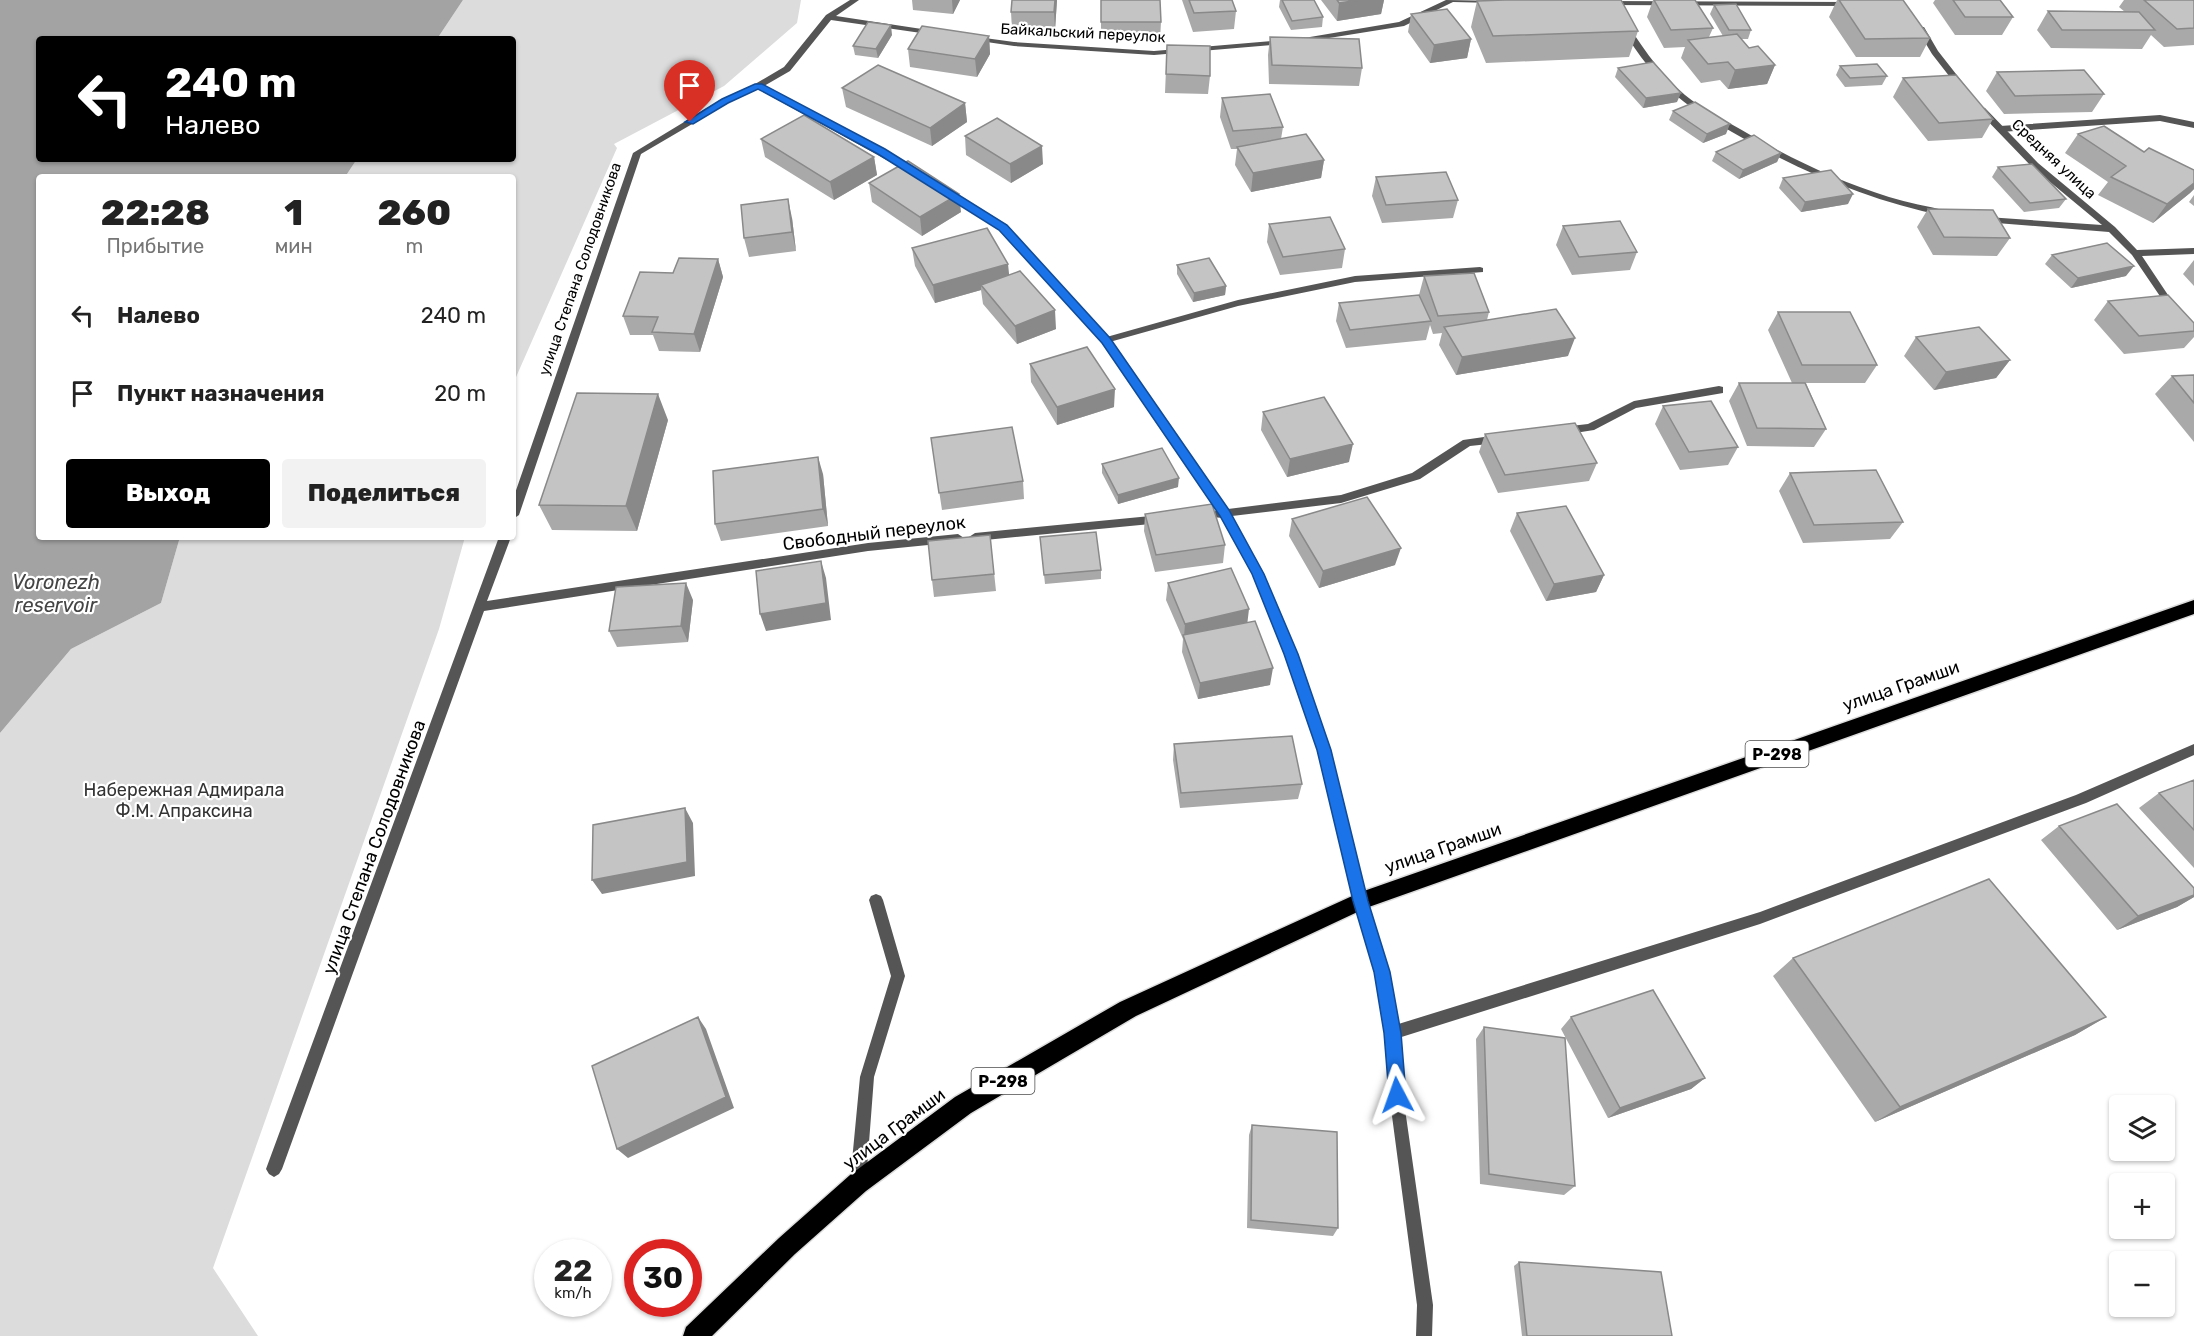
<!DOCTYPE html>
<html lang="ru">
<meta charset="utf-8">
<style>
body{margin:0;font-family:Rubik,sans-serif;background:#f2f2f2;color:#222;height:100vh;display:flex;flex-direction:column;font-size:22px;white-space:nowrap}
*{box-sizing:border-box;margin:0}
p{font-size:20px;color:#767676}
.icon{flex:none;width:33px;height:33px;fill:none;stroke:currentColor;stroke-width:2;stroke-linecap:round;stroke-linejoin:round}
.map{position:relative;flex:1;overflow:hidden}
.details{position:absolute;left:36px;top:174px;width:480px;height:366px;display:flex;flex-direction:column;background:#fff;border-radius:6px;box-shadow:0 2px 4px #0004}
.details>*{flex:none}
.top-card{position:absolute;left:36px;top:36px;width:480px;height:126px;border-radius:6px;box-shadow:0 2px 4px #0004;background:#000;color:#fff;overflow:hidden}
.buttons{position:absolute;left:2109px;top:1095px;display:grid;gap:12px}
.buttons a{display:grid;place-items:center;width:66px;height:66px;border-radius:6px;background:#fff;box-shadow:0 2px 4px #0004;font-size:30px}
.speed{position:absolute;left:534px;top:1239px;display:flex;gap:12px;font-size:30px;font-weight:700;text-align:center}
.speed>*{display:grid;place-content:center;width:78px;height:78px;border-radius:50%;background:#fff;box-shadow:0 2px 4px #0004;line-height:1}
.speed small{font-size:15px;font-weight:400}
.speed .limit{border:9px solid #d22;background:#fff;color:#111}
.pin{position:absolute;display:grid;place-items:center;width:51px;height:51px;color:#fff;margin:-62px -26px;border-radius:50% 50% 50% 0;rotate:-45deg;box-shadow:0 0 6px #0007}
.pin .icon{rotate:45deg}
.me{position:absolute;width:66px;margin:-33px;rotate:356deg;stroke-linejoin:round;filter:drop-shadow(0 0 4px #0008)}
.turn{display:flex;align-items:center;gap:21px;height:126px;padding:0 30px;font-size:27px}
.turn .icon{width:78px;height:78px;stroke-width:2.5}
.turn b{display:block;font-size:42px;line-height:51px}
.eta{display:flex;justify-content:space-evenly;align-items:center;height:102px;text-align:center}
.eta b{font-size:36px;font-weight:800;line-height:42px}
.cta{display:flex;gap:12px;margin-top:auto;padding:12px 30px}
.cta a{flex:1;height:69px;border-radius:6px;background:#000;color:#fff;font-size:24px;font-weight:800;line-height:69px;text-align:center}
.cta a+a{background:#f2f2f2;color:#222}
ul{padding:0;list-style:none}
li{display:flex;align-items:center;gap:18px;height:78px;padding:0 30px}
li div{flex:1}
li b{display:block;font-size:22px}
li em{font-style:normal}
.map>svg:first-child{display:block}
</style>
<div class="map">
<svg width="2194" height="1336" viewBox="0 0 2194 1336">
<rect width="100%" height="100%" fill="#fff"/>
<!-- green -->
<path fill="#dcdcdc" d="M463,0H801L797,23L724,86L614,144L617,148L513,384V177H345L357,159H513V39H437Z
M180,537H465L439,629L213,1268L258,1336H0V733L71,649L161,603Z"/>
<!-- water -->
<path fill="#a3a3a3" d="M0,0H463L437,39H39V159H357L345,177H39V537H180L161,603L71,649L0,733Z"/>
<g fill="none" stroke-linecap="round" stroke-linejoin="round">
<defs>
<path id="highway" d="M2194,600V614L1366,908L1136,1016L971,1113L866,1191L795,1254L712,1336H683L686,1327L779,1238L850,1175L955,1097L1120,1002L1361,892Z"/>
</defs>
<!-- highway casing -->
<use href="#highway" stroke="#dbdbdb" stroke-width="3"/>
<!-- lane -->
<path fill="#555" fill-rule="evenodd" d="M2160,115L2194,122V128L2160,121L2000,132L1996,129L2000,126Z
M1480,267L1483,268V272L1355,282L1238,306L1106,343L1101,340L1103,338L1238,300L1355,276Z
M2194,744V755L2086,803L1760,924L1392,1040L1387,1038L1385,1033L1387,1028L1392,1026L1760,912L2076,795Z
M876,894L881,896L883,900L905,976L874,1077L866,1182L863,1187L858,1190L853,1187L850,1182L860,1077L891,976L869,900L871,896Z"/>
<!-- street -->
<path fill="#555" fill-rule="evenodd" d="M850,0H859L836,16L935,31L939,33L935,35L831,20L790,71L764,86L919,172L918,174H912L758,89L728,103L641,154L519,515L513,519V499L633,153L722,99L755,84L784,67L826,15Z
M1446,0L1500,1L1496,3L1453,2L1404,26L1304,42L1300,40L1304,38L1399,22Z
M1604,1L1850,2L1854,4L1850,6L1607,5L1603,3Z
M1918,27H1924L1938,51L1967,88L1966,90H1960L1932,54L1917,29Z
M1624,28H1630C1646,53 1663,76 1685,95C1702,109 1721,118 1740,129C1787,157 1837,181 1889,197C1908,203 1928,206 1947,211L1949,213L1944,216C1868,200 1799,171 1732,132C1714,121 1694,111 1678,97C1656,78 1638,55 1623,30Z
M970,36L1014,42L1154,51L1284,40L1288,42L1284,44L1154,55L1014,46L973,40L969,38Z
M1982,107L1985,108L2038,163L2115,227L2137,250L2194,248V254L2142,256L2174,304L2194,326V335L2191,334L2168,308L2132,255L2109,232L1984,222V218L1987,217L2102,225L2032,167L1979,112V108Z
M948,189L1006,226L1109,338L1228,509L1341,495L1412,473L1463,440L1498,435L1503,439L1498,443L1470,446L1420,479L1341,503L1232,516L1264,574L1297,654L1330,750L1368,901L1389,972L1399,1033L1406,1116L1433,1305L1432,1336H1416L1417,1305L1392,1116L1385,1033L1375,972L1354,901L1318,750L1285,654L1252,574L1222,518L1213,517L1211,514L1217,510L1103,342L1000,230L945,194V190Z
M1719,386L1723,387V393L1636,408L1594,430L1562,435L1557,431L1562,427L1588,424L1634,401Z
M1161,515L1167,519L1161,523L975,541L969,537L975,533Z
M958,534L964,538L958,542L868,551L484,611L282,1169L279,1174L274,1177L269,1174L266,1169L499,537H511L487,601L868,543Z"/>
<!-- highway -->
<use href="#highway" fill="#000" fill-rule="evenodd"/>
</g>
<!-- wall -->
<path fill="#a9a9a9" d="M912,0H960L953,14L913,10Z
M1057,0L1055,30H1012L1011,12Z
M1101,0L1161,22L1160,40H1101Z
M1182,0H1232L1236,11L1234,29L1193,32Z
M1280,0H1314L1323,17L1322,27L1291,30L1279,7Z
M1321,0H1384L1381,14L1337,21Z
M1653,0H1695L1713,28L1709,37L1723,36L1710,14L1714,5L1751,30L1748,39H1741L1749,48L1775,65L1767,84L1728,89L1720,80L1701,83L1681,58L1685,47L1664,48L1647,17Z
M1837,0H1903L1930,38L1920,57H1856L1829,17Z
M1935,0H2000L2013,17L2002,35H1955L1933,3Z
M2124,0H2193L2194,1V45L2164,47L2151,35L2142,49L2051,48L2037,30L2048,11L2125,12L2119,7Z
M1477,1L1638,31L1629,57L1486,63L1471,27Z
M1411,14L1471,39L1467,58L1430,63L1408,32Z
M892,35L878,58L855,55L853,46Z
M989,36L990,54L977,77L910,67L908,49Z
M1270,37L1362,68L1359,86L1269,84L1268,55Z
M1167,45L1210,76L1208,94L1165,93Z
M1840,66L1887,76L1882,85L1845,87L1836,75Z
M1618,68L1677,102L1643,108L1615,77Z
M1997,72L2104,94L2092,112L2004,114L1986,91Z
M1903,78L1993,119L1982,138L1928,141L1893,97Z
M842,88L965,103L967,122L932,146L846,107Z
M1222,98L1283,127L1281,139L1324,160L1321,178L1251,192L1235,165L1237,149H1231L1220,117Z
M1673,111L1726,134L1703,143L1669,120Z
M2078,134L2144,152L2194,170V189L2190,193L2153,223L2098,195L2108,182L2065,153Z
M965,136L1043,164L1011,183L966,155Z
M761,139L874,157L877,175L834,200L765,157Z
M1716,152L1781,153L1777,162L1739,179L1712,161Z
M1998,167L2066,199L2059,208L2024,212L1992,177Z
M1376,177L1458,200L1453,218L1382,223L1372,196Z
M1783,178L1848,204L1801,212L1779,188Z
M869,183L961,212L922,236L872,202Z
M2194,195V206L2189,202Z
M1928,209L2010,238L1997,256L1933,255L1917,227Z
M792,218L796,251L749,257L744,238Z
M1269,224L1345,249L1342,268L1280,275L1267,242Z
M1563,226L1637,252L1630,270L1572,275L1556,245Z
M912,248L1009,275L1056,329L1017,344L983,304L981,290L935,303L915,266Z
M2052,255L2126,276L2071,288L2045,264Z
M718,259L723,277L700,352L659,351L653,335H630L623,316L673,273Z
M2194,260V286L2183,274Z
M1177,265L1226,286L1225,295L1193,302L1177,274Z
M1424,276L1489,312L1487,320L1568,356L1456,375L1439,345L1442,333L1433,334L1430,325L1426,340L1346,348L1336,321L1339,303L1419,295Z
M2108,301L2194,323V337L2184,348L2124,354L2094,320Z
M1778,312L1877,365L1865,383H1806L1826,429L1814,447L1747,446L1729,401L1739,383H1792L1768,330Z
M1916,337L2010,360L1996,378L1934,390L1904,356Z
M1030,364L1114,407L1057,425L1031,382Z
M2194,375V442L2155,394L2172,376Z
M1663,406L1738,447L1728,465L1680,470L1655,424Z
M1263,412L1349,462L1287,477L1261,430Z
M668,420L637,531L552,530L539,505Z
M1485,434L1597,463L1589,481L1498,493L1479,452Z
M931,438L1023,481L1024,499L942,510Z
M1102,464L1178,487L1118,504L1102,473Z
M1790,473L1903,522L1890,539L1803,543L1779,491Z
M823,474L828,526L721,541L715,524Z
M1517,513L1604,575L1596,592L1546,601L1510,531Z
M1145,514L1225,545L1223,563L1155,572L1144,531Z
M1292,519L1395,565L1319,588L1289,536Z
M990,535L996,591L934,597L932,580Z
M1040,537L1101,570V579L1045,584Z
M1168,583L1247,623L1270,685L1198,699L1182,652L1183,639L1166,600Z
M693,600L688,642L617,647L609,631Z
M1174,744L1302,784L1298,799L1180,808L1173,760Z
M2194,780V868L2139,808L2159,793Z
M2059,826L2194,888V897L2177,907L2117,930L2041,840Z
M1793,958L2106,1017L2075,1035L1875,1122L1773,976Z
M1571,1017L1705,1078L1691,1089L1608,1118L1561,1029Z
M1484,1027L1575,1186L1564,1195L1480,1184L1476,1039Z
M1252,1125L1338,1228L1333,1236L1247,1228L1249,1135Z
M1519,1262L1672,1336H1522L1514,1266Z"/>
<!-- shaded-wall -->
<path fill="#898989" d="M952,0H960L953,14Z
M1055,0H1057L1055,30L1054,12Z
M1359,0H1384L1381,14L1337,21L1339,3Z
M891,25L892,35L878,58L876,49Z
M989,36L990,54L977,77L975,59Z
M1471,39L1467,58L1430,63L1434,45Z
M1775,65L1767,84L1728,89L1735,70Z
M1681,93L1677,102L1643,108L1646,98Z
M965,103L967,122L932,146L930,128Z
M1730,124L1726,134L1703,143L1707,134Z
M1042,146L1043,164L1011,183L1010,164Z
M1781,153L1777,162L1739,179L1743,170Z
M874,157L877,175L834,200L830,182Z
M1324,160L1321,178L1251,192L1253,173Z
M2194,183V189L2190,193L2153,223L2167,204Z
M959,194L961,212L922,236L920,217Z
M1853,194L1848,204L1801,212L1805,202Z
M788,199L792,218L796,251L792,232Z
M718,259L723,277L700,352L694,334Z
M1008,264L1010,283L981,285V290L935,303L933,285Z
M2134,266L2126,276L2071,288L2078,278Z
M1226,286L1225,295L1193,302L1194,293Z
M1055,310L1056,329L1017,344L1015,326Z
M1575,338L1568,356L1456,375L1462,357Z
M2010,360L1996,378L1934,390L1946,372Z
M1115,389L1114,407L1057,425V407Z
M658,394L668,420L637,531L626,506Z
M1353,444L1349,462L1287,477L1290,459Z
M818,457L823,474L828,526L823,509Z
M1179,478L1178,487L1118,504V495Z
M1401,548L1395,565L1319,588L1323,571Z
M821,561L826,578L831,620L766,631L760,614Z
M1604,575L1596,592L1546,601L1554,584Z
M686,583L693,600L688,642L681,626Z
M1249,609L1247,626L1184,637L1185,624Z
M1273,668L1270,685L1198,699L1200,683Z
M685,808L693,823L695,876L602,894L592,880Z
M2194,895V897L2177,907L2117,930L2138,916Z
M698,1017L706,1029L734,1108L628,1158L617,1149Z
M2106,1017L2075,1035L1875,1122L1900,1107Z
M1705,1078L1691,1089L1608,1118L1620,1108Z"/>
<!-- building -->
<path fill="#c4c4c4" stroke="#898989" stroke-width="1.5" d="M1012,0H1055L1054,12H1011Z
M1101,0H1160L1161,22H1101Z
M1189,0H1232L1236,11L1194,13Z
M1282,0H1314L1323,17L1292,21Z
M1337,0H1359L1339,3Z
M1505,0H1621L1638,31L1493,36L1477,1Z
M1654,0H1695L1713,28L1671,30Z
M1839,0H1903L1930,38L1865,39Z
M1953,0H2000L2013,17H1965Z
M2144,0H2193L2194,1V28L2177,29Z
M1736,4L1751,30H1729L1714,5Z
M1447,9L1471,39L1434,45L1411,14Z
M2048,11L2139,12L2155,30H2062Z
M868,22L891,25L876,49L853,46Z
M922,26L989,36L975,59L908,49Z
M1737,34L1749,48L1758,46L1775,65L1735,70L1728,62L1708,64L1688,40Z
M1270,37L1359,39L1362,68L1272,65Z
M1167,45L1210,46V76L1166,74Z
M1653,62L1681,93L1646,98L1618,68Z
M1877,64L1887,76L1850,78L1840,66Z
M878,65L965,103L930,128L842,88Z
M2084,70L2104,94L2015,96L1997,72Z
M1956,75L1993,119L1939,123L1903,78Z
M1270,94L1283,127L1233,131L1222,98Z
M1695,102L1730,124L1707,134L1673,111Z
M804,115L874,157L830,182L761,139Z
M997,118L1042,146L1010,164L965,136Z
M2104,126L2144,152L2149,148L2194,170V183L2167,204L2111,177L2126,166L2078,134Z
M1306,134L1324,160L1253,173L1237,147Z
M1754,135L1781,153L1743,170L1716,152Z
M908,161L959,194L920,217L869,183Z
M2032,164L2066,199L2030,203L1998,167Z
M1831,170L1853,194L1805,202L1783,178Z
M1446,172L1458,200L1386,205L1376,177Z
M788,199L792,232L744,238L741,205Z
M1928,209L1993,210L2010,238L1944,237Z
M1330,217L1345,249L1283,257L1269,224Z
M1620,221L1637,252L1579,257L1563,226Z
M987,228L1008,264L933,285L912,248Z
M2107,243L2134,266L2078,278L2052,255Z
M679,258L718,259L694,334L652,332L658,317L623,316L640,272L673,273Z
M1209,258L1226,286L1194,293L1177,265Z
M1020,271L1055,310L1015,326L981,285Z
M1474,273L1489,312L1438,316L1424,276Z
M1419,295L1431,321L1350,330L1339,303Z
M2168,295L2194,323V331L2139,336L2108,301Z
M1556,309L1575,338L1462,357L1444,327Z
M1778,312H1850L1877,365H1802Z
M1979,327L2010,360L1946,372L1916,337Z
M1087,347L1115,389L1057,407L1030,364Z
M2194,375V403L2172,376Z
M1739,383H1805L1826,429L1757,428Z
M577,393L658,394L626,506L539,505Z
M1324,397L1353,444L1290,459L1263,412Z
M1711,401L1738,447L1689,452L1663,406Z
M1575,423L1597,463L1505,475L1485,434Z
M1012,427L1023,481L939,493L931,438Z
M1162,448L1179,478L1118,495L1102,464Z
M818,457L823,509L715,524L713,471Z
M1876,470L1903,522L1814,525L1790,473Z
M1367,497L1401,548L1323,571L1292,519Z
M1212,504L1225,545L1156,555L1145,514Z
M1566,506L1604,575L1554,584L1517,513Z
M1096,532L1101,570L1044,575L1040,537Z
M990,535L994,574L932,580L928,541Z
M821,561L826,603L760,614L756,571Z
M1231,568L1249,609L1185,624L1168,583Z
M686,583L681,626L609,631L616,587Z
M1255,621L1273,668L1200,683L1183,635Z
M1292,736L1302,784L1181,793L1174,744Z
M2194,780V830L2159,793Z
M2117,804L2194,888V895L2138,916L2059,826Z
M685,808L687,862L592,880L593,825Z
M1989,879L2106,1017L1900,1107L1793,958Z
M1653,990L1705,1078L1620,1108L1571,1017Z
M698,1017L726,1097L617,1149L592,1066Z
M1484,1027L1565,1038L1575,1186L1489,1174Z
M1252,1125L1337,1132L1338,1228L1251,1220Z
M1519,1262L1661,1272L1672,1336H1527Z"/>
<!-- route -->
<path fill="#1a73e8" stroke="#114b97" stroke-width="1.5" d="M755,84H762L885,149L1007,225L1110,338L1229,510L1264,574L1298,654L1331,750L1368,901L1390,972L1401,1033L1406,1095L1403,1101L1397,1104L1391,1101L1389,1095L1384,1033L1374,972L1353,901L1317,750L1284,654L1252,574L1220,516L1102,343L999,230L878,154L758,89L728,103L693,124L685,122L722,99Z"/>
<g text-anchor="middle" stroke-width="4.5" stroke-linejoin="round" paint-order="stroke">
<!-- far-street labels -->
<g font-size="15" fill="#000" stroke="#fff">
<text transform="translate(1083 33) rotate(3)" y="5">Байкальский переулок</text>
<text transform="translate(2054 159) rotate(43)" y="5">Средняя улица</text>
<text transform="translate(580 269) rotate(-71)" y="5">улица Степана Солодовникова</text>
</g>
<!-- shield labels -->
<g fill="#fff" stroke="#4c4c4c" stroke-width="1.5">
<rect x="1745.5" y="741" width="63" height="26" rx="4.5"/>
<rect x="971.5" y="1068" width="63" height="26" rx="4.5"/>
</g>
<g font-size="16" font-weight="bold" fill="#000">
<text x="1777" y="760">Р-298</text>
<text x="1003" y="1087">Р-298</text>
</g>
<!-- street labels -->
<g font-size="18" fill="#000" stroke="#fff">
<text transform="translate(874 533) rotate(-7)" y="6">Свободный переулок</text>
<text transform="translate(1901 686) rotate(-19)" y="6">улица Грамши</text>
<text transform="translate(374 847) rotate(-70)" y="6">улица Степана Солодовникова</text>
<text transform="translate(1443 848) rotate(-19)" y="6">улица Грамши</text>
<text transform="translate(894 1129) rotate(-37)" y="6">улица Грамши</text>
</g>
<!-- park labels -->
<g font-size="18" fill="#333" stroke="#fff">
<text x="184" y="796">Набережная Адмирала<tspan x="184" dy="21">Ф.М. Апраксина</tspan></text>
</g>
<!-- water labels -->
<g font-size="20" font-style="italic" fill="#444" stroke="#fff">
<text x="56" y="589">Voronezh<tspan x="56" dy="23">reservoir</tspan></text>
</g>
</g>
</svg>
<div class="buttons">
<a><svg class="icon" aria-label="layers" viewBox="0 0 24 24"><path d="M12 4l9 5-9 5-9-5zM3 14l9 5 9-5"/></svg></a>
<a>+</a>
<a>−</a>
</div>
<div class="speed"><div>22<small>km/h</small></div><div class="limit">30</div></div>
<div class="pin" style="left:690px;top:122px;background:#d93025"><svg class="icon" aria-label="arrive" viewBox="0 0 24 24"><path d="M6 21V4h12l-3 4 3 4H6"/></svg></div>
<svg class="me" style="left:1397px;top:1095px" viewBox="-20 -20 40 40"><path d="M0-17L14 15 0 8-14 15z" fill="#1a73e8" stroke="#fff" stroke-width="4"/></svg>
<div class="top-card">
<div class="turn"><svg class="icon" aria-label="left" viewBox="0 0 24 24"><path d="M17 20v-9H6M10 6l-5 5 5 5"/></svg><div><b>240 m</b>Налево</div></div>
</div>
<section class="details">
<div class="eta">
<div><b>22:28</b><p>Прибытие</p></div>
<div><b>1</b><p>мин</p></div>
<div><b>260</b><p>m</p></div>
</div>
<ul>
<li><svg class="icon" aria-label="left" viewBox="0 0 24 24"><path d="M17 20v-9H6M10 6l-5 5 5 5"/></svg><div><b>Налево</b></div><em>240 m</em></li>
<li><svg class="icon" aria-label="arrive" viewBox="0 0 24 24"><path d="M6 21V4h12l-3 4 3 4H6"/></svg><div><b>Пункт назначения</b></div><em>20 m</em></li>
</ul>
<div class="cta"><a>Выход</a><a>Поделиться</a></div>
</section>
</div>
